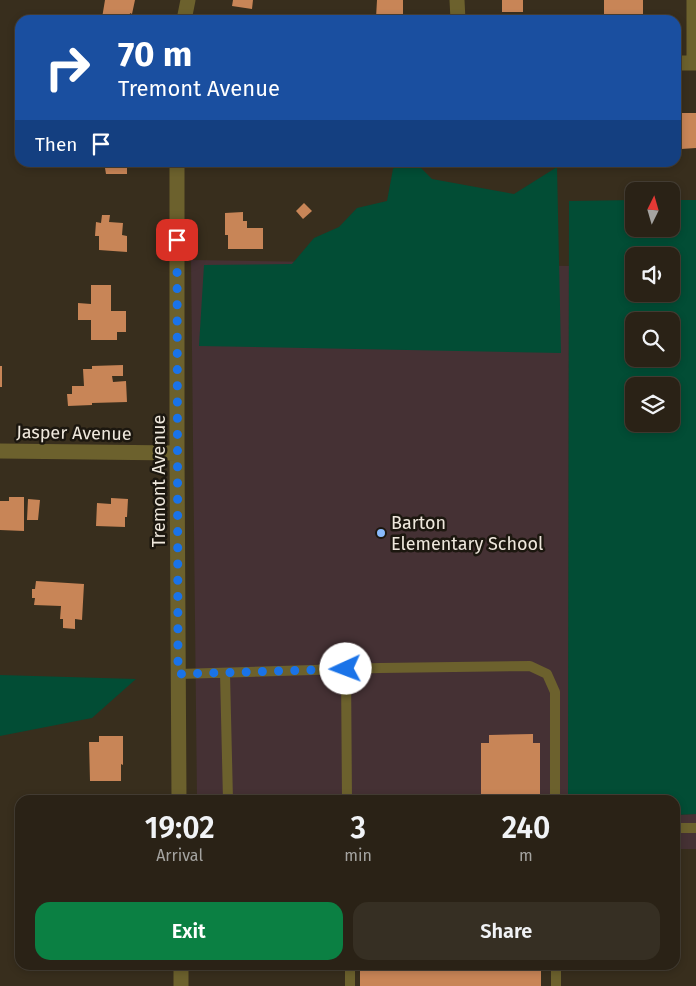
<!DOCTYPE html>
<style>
body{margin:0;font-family:"Fira Sans",sans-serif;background:#362f23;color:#f1f3f6;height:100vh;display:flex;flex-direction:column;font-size:19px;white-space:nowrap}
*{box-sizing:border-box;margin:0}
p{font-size:16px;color:#a5a4a1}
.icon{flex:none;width:28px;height:28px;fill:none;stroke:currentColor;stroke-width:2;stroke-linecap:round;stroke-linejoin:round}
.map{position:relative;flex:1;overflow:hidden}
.drawer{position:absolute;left:15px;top:795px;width:665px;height:175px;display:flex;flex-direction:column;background:#2a2216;border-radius:15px;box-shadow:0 2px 8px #0003,0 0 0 1px #463f35}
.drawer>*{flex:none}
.top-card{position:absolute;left:15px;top:15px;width:666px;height:152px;border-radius:15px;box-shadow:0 2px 8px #0003,0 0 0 1px #463f35;background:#1a4fa0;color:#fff;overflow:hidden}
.needle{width:32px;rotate:5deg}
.controls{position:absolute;left:625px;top:182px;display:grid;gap:10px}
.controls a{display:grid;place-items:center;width:55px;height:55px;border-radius:10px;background:#2a2216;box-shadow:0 2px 8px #0003,0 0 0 1px #463f35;font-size:25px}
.pin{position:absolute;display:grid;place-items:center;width:42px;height:42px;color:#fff;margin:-21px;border-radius:10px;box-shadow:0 2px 8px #0006}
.me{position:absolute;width:55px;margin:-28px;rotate:268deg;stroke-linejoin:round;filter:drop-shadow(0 0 4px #0008)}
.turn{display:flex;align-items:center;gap:18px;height:105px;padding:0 20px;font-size:22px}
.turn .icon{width:65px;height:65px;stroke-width:2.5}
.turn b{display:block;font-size:35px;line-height:42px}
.then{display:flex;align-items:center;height:48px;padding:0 20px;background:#0003;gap:10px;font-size:19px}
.eta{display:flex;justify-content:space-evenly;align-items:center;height:85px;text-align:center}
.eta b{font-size:30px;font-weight:600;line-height:35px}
.cta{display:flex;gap:10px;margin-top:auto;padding:10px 20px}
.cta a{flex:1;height:58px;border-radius:15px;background:#0b8043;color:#fff;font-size:20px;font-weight:600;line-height:58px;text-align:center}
.cta a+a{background:#362f23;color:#f1f3f6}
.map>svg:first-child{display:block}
</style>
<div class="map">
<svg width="696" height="986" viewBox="0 0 696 986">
<rect width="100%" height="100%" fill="#382e1d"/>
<!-- education -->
<path fill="#453134" d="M191,260L569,266L568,800H197Z
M696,814V849H675V815Z"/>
<!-- green -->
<path fill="#024d35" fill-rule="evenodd" d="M396,163H416L432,179L514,194L557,167L561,353L199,346L204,265L292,264L314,238L339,227L357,208L387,201L393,169Z
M634,200V229H671V200H696V814L675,815V800H568L569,201ZM634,256H671V294H634ZM634,321H671V359H634ZM634,386H671V424H634Z
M0,675L136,679L92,718L0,736Z"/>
<!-- building -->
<path fill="#c88557" d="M105,0H135L132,14L130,13L129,20H113L102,18Z
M233,0H253L252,9L232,6Z
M377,0H403V18H376Z
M502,0H523V12H502Z
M604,0H643V16H604Z
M676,113H696V148L681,149V140H676Z
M89,162H127V174H106L105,168L89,167Z
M304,203L312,211L303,219L296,211Z
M243,212V221H247V228H263V249H228V235H225V213Z
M102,215H110L109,222L123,223L122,235L127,236V252L99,250V236H95L96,222L101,223Z
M91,285H111V311H126V332H117V340H91V320H78V303L91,304Z
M123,365V376H112L113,382L126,381L127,402L92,403V405L68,406L67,394H72V386H84L83,369H92V366Z
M0,366H2V387H0Z
M9,497H24V531L0,530V501H9Z
M111,498L128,499L127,517H125V527L96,526L97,503L111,504Z
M28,499L40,500L38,520H27Z
M36,581L84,584L82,620L75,619V629L63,628V619H60L61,606L34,605L35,598H32V589H35Z
M533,734V743H540V800H481V743H489V735Z
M99,736H123V765L121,764V781H90L89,742H99Z
M360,965H541V986H360Z"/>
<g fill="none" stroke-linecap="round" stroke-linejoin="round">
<!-- lane -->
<path stroke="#6c612d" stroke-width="10" d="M346,669L347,800
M225,673L228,800
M178,674L380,668L530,666L547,674L555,692V800
M675,828H696
M350,965V986
M556,965V986"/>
<!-- street -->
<path stroke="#6c612d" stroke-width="15" d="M457,0L458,20
M694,0V62
M184,20L188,0
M676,63H696
M177,162V453L179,800
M0,451L177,453
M181,965V986"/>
</g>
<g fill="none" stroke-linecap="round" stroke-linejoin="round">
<!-- route -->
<path stroke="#1a73e8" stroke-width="9" stroke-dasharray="0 16.2" d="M177,240L178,674L346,669"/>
</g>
<!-- markers -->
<circle fill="#89bafc" stroke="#1c170f" stroke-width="2" cx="381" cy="533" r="5"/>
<g text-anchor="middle" stroke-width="5" stroke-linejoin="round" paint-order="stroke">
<!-- street labels -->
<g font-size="18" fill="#efe8dd" stroke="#1c170f">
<text transform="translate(74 433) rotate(1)" y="6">Jasper Avenue</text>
<text transform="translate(159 481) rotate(-90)" y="6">Tremont Avenue</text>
</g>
<!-- poi labels -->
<g font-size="18" fill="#efe8dd" stroke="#1c170f" text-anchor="start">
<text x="391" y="529">Barton<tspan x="391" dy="21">Elementary School</tspan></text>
</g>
</g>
</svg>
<div class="controls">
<a><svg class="needle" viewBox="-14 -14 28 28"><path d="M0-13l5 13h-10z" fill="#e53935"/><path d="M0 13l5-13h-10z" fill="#a5a4a1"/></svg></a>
<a><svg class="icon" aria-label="sound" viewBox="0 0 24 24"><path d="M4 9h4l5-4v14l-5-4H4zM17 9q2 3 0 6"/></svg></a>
<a><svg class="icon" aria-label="search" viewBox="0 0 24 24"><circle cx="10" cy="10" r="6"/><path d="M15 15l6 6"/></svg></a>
<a><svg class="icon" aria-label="layers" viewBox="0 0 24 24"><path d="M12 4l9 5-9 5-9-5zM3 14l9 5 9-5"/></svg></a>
</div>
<div class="pin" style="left:177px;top:240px;background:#d93025"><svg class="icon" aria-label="arrive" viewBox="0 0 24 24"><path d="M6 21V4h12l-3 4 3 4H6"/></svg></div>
<svg class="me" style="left:346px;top:669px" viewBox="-20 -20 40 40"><circle r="19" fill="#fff"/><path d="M0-13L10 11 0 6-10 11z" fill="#1a73e8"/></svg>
<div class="top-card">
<div class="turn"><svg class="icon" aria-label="right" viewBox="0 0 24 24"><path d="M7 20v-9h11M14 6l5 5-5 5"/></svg><div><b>70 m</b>Tremont Avenue</div></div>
<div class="then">Then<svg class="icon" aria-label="arrive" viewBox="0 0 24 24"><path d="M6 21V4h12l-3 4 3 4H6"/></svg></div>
</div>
<section class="drawer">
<div class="eta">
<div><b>19:02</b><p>Arrival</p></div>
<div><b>3</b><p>min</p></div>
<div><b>240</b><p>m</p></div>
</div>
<div class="cta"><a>Exit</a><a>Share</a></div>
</section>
</div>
